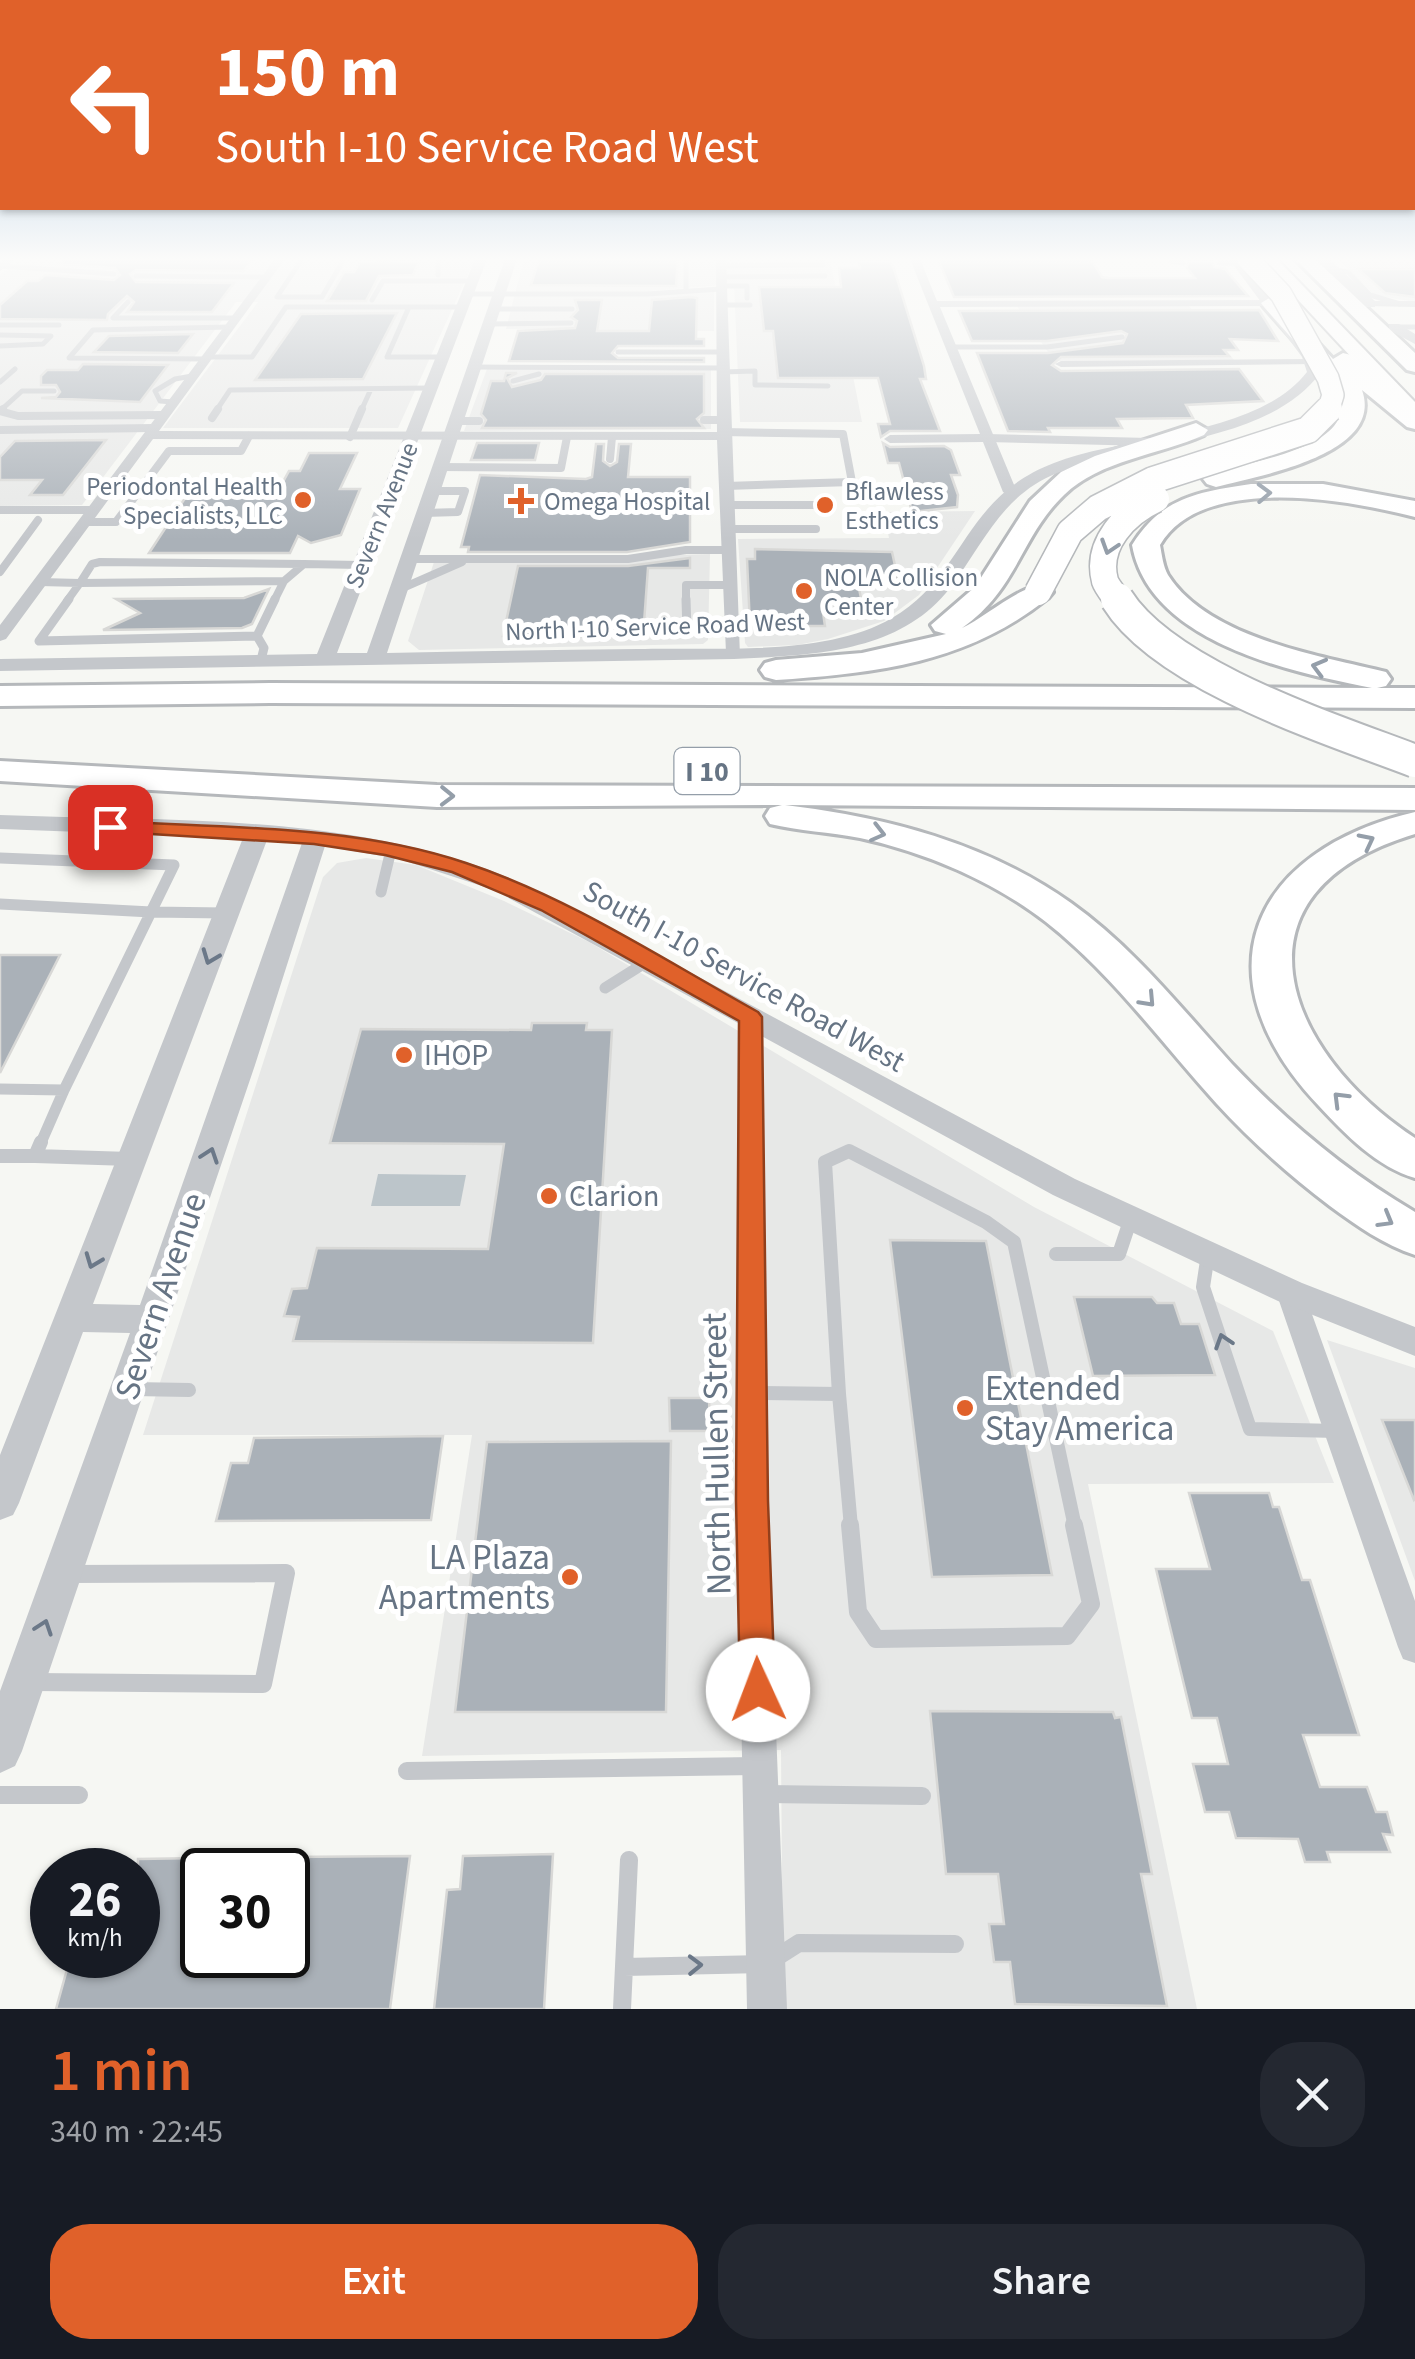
<!DOCTYPE html>
<meta charset="utf-8">
<style>
body{margin:0;font-family:"Source Sans 3",sans-serif;background:#242831;color:#f1f3f6;height:100vh;display:flex;flex-direction:column;font-size:38px;white-space:nowrap}
*{box-sizing:border-box;margin:0}
p{font-size:32px;color:#9ea1a6}
.icon{flex:none;width:55px;height:55px;fill:none;stroke:currentColor;stroke-width:2;stroke-linecap:round;stroke-linejoin:round}
.map{position:relative;height:2009px;overflow:hidden}
.details{display:flex;flex-direction:column;background:#171b24;flex:1}
.details>*{flex:none}
.guide{position:absolute;left:0px;top:0px;width:1415px;height:210px;box-shadow:0 2px 8px #0004;background:#e0612a;color:#fff;overflow:hidden}
.speed{position:absolute;left:30px;top:1848px;display:flex;gap:20px;font-size:50px;font-weight:700;text-align:center}
.speed>*{display:grid;place-content:center;width:130px;height:130px;border-radius:50%;background:#171b24;box-shadow:0 2px 8px #0004;line-height:1}
.speed small{font-size:25px;font-weight:400}
.speed .limit{border:5px solid #111;border-radius:15px;background:#fff;color:#111}
.pin{position:absolute;display:grid;place-items:center;width:85px;height:85px;color:#fff;margin:-42px;border-radius:20px;box-shadow:0 5px 15px #0006}
.me{position:absolute;width:110px;margin:-55px;rotate:358deg;stroke-linejoin:round;filter:drop-shadow(0 0 8px #0008)}
.turn{display:flex;align-items:center;gap:35px;height:210px;padding:0 50px;font-size:45px}
.turn .icon{width:130px;height:130px;stroke-width:2.5}
.turn b{display:block;font-size:70px;line-height:85px}
.round{display:grid;place-items:center;flex:none;width:105px;height:105px;border-radius:40px;background:#242831}
.summary{display:flex;align-items:center;justify-content:space-between;height:170px;padding:0 50px}
h1{font-size:60px;font-weight:600;line-height:75px;color:#e0612a}
.primary-button{display:flex;gap:20px;margin-top:auto;padding:20px 50px}
.primary-button a{flex:1;height:115px;border-radius:40px;background:#e0612a;color:#fff;font-size:40px;font-weight:600;line-height:115px;text-align:center}
.primary-button a+a{background:#242831;color:#f1f3f6}
.map>svg:first-child{display:block}
</style>
<div class="map">
<svg width="1415" height="2009" viewBox="0 0 1415 2009">
<rect width="100%" height="100%" fill="#f6f7f3"/>
<!-- built -->
<path fill="#e7e8e7" d="M19,259H475L398,428H163L258,302H236L82,505L0,506V275Z
M524,259H830L862,422H740L734,284L650,291L649,294L714,291V331L506,329Z
M1338,259H1415V302L1374,295Z
M1017,306H1189L1234,360L1054,361Z
M487,369L711,370V429L464,431Z
M975,511L919,595L884,621L828,639L797,645L748,647L745,643L738,539L889,538L884,512Z
M710,554L708,640L703,644L419,650L408,641L434,562Z
M366,858L416,865L504,901L589,942L1034,1207L1273,1331L1334,1483L1088,1484L1197,2009H783L781,1750L422,1756L472,1435H143L323,877L337,863Z
M1327,1340L1415,1368V1581Z"/>
<!-- water -->
<path fill="#bcc5ca" d="M378,1174L466,1175L460,1206H371Z"/>
<!-- building -->
<path fill="#aab1b8" stroke="#d8d8d6" stroke-width="2.5" d="M64,259H253L244,271L136,270L130,274L136,282L234,283L212,312H127L134,302L127,296L108,314L107,320L0,319V305L27,281H38L45,275L114,280L120,275L115,268L59,264Z
M539,259H678L676,286L531,285Z
M938,259H1091L1102,277L1108,278H1195L1187,268L1189,261H1213L1214,267L1225,269L1248,296L954,297Z
M379,260L419,262L413,275L379,276L366,301H327L344,272H354L360,262Z
M858,261H890L894,269L924,366L926,379H920L940,431H890L881,437L878,424H890L878,378H778L773,331H764L759,287H841L839,268H860Z
M1358,269H1415V297L1385,293Z
M691,297L697,298L696,339H704V346H618L612,353L618,358H704V362L509,361L518,331L575,328L577,321L571,317L578,310L575,300H602L597,331H649L652,300Z
M1259,310L1278,341L1230,339L1238,350H1224L1229,356L1061,357L1052,365L1061,371L1239,369L1263,401L1186,405L1193,418L1117,419L1122,428H1048L1050,432L1008,431L977,353H1048L1123,343L1127,334L1121,331L1047,341H972L959,311Z
M397,313L363,379L255,380L301,314Z
M193,334L178,353L94,352L109,336Z
M83,364L168,365L140,402L41,398L56,397L60,392L56,385H41V376L47,370H78Z
M506,373H517L507,378L512,387L541,380L545,374H704V413L697,419L704,428H482L486,420L481,414L491,381H504Z
M106,440L63,495H30L42,480H0V457L15,441Z
M477,443H539L535,460H471Z
M883,443L890,447L944,446L951,450L960,475H951L958,495L957,507L912,512L899,463H888Z
M596,444H604L603,461L610,466L617,462L619,444H631L628,477H690V542L627,552H468L469,547H461L480,475L586,479L592,477Z
M309,453H357L340,489H360L341,535L311,543L298,536L290,553H149L191,489H279L289,471H300Z
M755,549L892,552L898,579H857L862,603L822,606L825,626H750L747,559H755Z
M690,558V568H648L643,637L503,636L518,566H628Z
M269,589L252,624L242,628L103,630L140,613L116,599L244,598Z
M0,955H60L0,1073Z
M532,1023H587L586,1030H612L593,1343L293,1341L299,1317L284,1316L292,1289L307,1288L317,1248L488,1249L504,1144L330,1143L361,1029L531,1030Z
M890,1240L986,1241L1052,1575L932,1577Z
M1074,1297H1152L1157,1303H1174L1181,1324H1199L1215,1375L1093,1376Z
M669,1398H709L710,1431H670Z
M1382,1420H1415V1499L1414,1500Z
M443,1436L431,1520L216,1521L231,1463H248L254,1438Z
M671,1441L666,1712H455L487,1442Z
M1189,1493H1269L1273,1507H1279L1302,1580H1310L1359,1735H1303L1320,1787H1367L1376,1812H1387L1393,1835L1383,1834L1390,1852H1327L1330,1862H1305L1298,1839L1236,1838L1229,1812H1205L1193,1764H1228L1217,1718H1192L1156,1569H1210Z
M930,1711L1113,1712L1115,1718L1121,1717L1152,1874H1141L1167,2006L1015,2004L1010,1962H994L989,1924H1004L998,1874H946Z
M553,1854L544,2009H434L447,1890L460,1889L463,1856Z
M410,1856L390,2009H56L71,1955H138V1859L202,1858V1955H288V1857Z"/>
<g fill="none" stroke-linecap="round" stroke-linejoin="round">
<defs>
<path id="trunk" d="M1260,259H1277L1415,402V420L1408,418Z"/>
<path id="motorway" d="M1295,259H1315L1415,353V372L1407,370Z
M1271,297L1278,299L1333,359L1343,353L1351,355L1415,411V429L1407,427L1362,390C1385,455 1258,476 1216,487L1207,484L1203,479L1207,474C1241,464 1311,454 1334,426C1341,418 1341,405 1342,395L1264,307L1261,303Z
M1196,423L1208,430L1204,435C1159,455 1100,460 1064,495C1020,537 1018,589 962,628C986,617 1026,580 1048,586L1053,592L1048,598C967,663 877,673 776,680L765,677L760,670L765,663L776,660L862,653L946,634L935,631L931,625L975,587L1030,501L1061,472L1095,456Z
M1251,484H1323L1415,501V517C1348,500 1202,473 1160,545C1162,555 1163,566 1168,575C1208,638 1320,656 1386,672L1391,679L1386,686L1377,688H1415V708L270,703L0,706V686L270,683L1372,688C1290,672 1149,642 1132,545C1162,497 1198,492 1251,484Z
M0,761L437,785L1415,788V810L785,805C886,817 987,843 1071,903C1133,947 1181,1008 1232,1064C1287,1122 1347,1172 1415,1212V1255C1384,1245 1356,1225 1330,1206C1289,1175 1252,1142 1217,1104C1161,1042 1112,974 1046,922C993,881 925,852 860,838C830,832 799,831 770,824L765,816L770,808L782,805L437,807L0,781Z
M1415,812V834C1222,892 1283,1051 1415,1138V1178C1377,1167 1346,1135 1319,1106C1196,976 1249,851 1415,812Z"/>
</defs>
<!-- trunk casing -->
<use href="#trunk" stroke="#b5b8bb" stroke-width="4"/>
<!-- motorway casing -->
<use href="#motorway" stroke="#b5b8bb" stroke-width="6"/>
<!-- service-far5 -->
<path stroke="#c4c7cb" stroke-width="5" d="M302,259L277,297H322L344,259
M438,259V275
M686,259V289
M1171,261L1183,263
M1219,263H1239
M2,266L114,274
M721,266L823,265L821,259
M1334,270L1348,272L1370,295L1400,304
M136,276L267,277
M720,277L825,276
M720,286H747V298
M468,294H647L720,289
M372,300L383,281H473
M128,302L113,318H236
M720,305H750
M494,309H572
M489,324L571,323
M0,325H59
M1394,327H1415
M0,335L51,336L43,344L0,346
M949,347H1047L1122,337
M618,352H721
M207,357H252L286,307H409
M443,357H387L409,307H463
M205,359L69,358L93,330L229,327
M474,367L722,368
M722,372L755,371V385L828,386
M513,381L539,374
M0,382L15,369
M173,402L160,401L155,391L175,379L192,376
M0,411L22,391H54
M216,411L230,390L431,388
M361,411L371,389"/>
<!-- service-far4 -->
<path stroke="#c4c7cb" stroke-width="8" d="M3,409L0,411L18,416L163,415
M212,418L218,409
M704,420H723
M456,421H479
M0,430L153,428
M723,432L843,434L852,482L726,486
M350,437L362,409
M987,438L1149,442
M610,459L612,437
M440,467L561,468L567,437
M726,505H813
M0,510H93
M424,513L458,512L465,491H432
M84,522H116L169,451H241L249,436
M728,529H816
M409,559H628L686,550H729
M0,572L38,520
M284,581L304,564L361,565
M40,582L80,583L67,601
M80,583L284,581L274,601
M80,583L92,564L100,562L304,564
M398,590L462,562
M686,601V585H731"/>
<!-- service-far3 -->
<path stroke="#c4c7cb" stroke-width="9" d="M69,599L39,641L257,636L264,648L261,660
M686,599L687,632
M257,636L275,599"/>
<!-- service-far2 -->
<path stroke="#c4c7cb" stroke-width="11" d="M0,858L174,865L151,912L225,913
M381,892L391,850
M0,904L151,912L64,1090L0,1089
M605,988L648,961
M40,1145L64,1090"/>
<!-- service-far1 -->
<path stroke="#c4c7cb" stroke-width="14" d="M0,1156H35L41,1142
M35,1156L130,1159
M1056,1254H1119L1131,1218
M1208,1254L1203,1287L1250,1429L1338,1431
M133,1389L189,1390
M752,1393L839,1394
M839,1394L851,1527
M839,1394L825,1162L849,1151L986,1222L1014,1242L1075,1527"/>
<!-- service -->
<path stroke="#c4c7cb" stroke-width="18" d="M850,1525L858,1612L876,1639L1067,1636L1091,1604L1074,1525
M34,1682L263,1684L286,1573L68,1574
M407,1771L756,1766
M765,1794L922,1796
M0,1795H79
M624,1967L766,1964L799,1943L955,1944
M622,2009L629,1860"/>
<!-- minor -->
<path fill="#c4c7cb" fill-rule="evenodd" d="M4,259H15L0,271V263Z
M275,259H285L159,431L717,432L716,259H726L740,657L734,658L726,653L717,440L153,439L6,639L0,641V625Z
M910,259H920L937,301L1271,300L1276,303L1271,306L940,307L1017,492L1010,496L1003,492L983,442L890,443L884,439L890,435L980,434Z
M1370,301H1415V307L1366,306Z
M1311,359L1315,364L1061,367L1055,364L1061,361Z
M750,1009L761,1017L767,1501L787,2009H747L737,1501L739,1017Z
M1290,1281L1300,1284L1304,1292L1415,1601V1663L1403,1659L1398,1647L1276,1292L1280,1284Z"/>
<!-- tertiary -->
<path fill="#c4c7cb" fill-rule="evenodd" d="M475,259H487L337,653H367L505,259H517L387,653C471,651 554,650 638,649C714,647 826,657 892,618C966,575 962,498 1054,463C1128,434 1256,437 1307,372L1302,357L1229,259H1241L1314,354L1321,372C1268,445 1137,441 1057,473C1001,496 984,543 950,588C899,654 810,655 734,659L0,671V659L317,654Z
M1316,259H1329L1375,301V307H1365Z
M1389,324H1399L1415,334V344L1389,330Z
M0,815C158,821 321,814 472,864C502,873 529,888 557,901L1075,1179L1302,1283L1415,1327V1356L1278,1301L1053,1195L494,890L399,859L325,846L255,1065L22,1751L15,1766L0,1773V1691L130,1333L83,1332L19,1503L13,1515L0,1520V1455L243,838L0,829ZM267,840L302,843L140,1305L93,1304Z"/>
<!-- trunk -->
<use href="#trunk" fill="#fff" fill-rule="evenodd"/>
<!-- motorway -->
<use href="#motorway" fill="#fff" fill-rule="evenodd"/>
<defs>
<path id="motorway-bridge-far2" d="M1248,259L1281,294L1328,378L1333,395L1328,411"/>
<path id="motorway-bridge-far1" d="M1038,592L1070,532L1098,508L1153,480L1308,430L1329,409
M1118,601C1115,596 1107,587 1105,581C1095,544 1126,513 1156,499"/>
<path id="motorway-bridge" d="M1117,599C1165,676 1331,729 1415,761"/>
</defs>
<!-- motorway-bridge-far2 casing -->
<use href="#motorway-bridge-far2" stroke="#b5b8bb" stroke-width="24" stroke-linecap="butt"/>
<!-- motorway-bridge-far1 casing -->
<use href="#motorway-bridge-far1" stroke="#b5b8bb" stroke-width="29" stroke-linecap="butt"/>
<!-- motorway-bridge casing -->
<use href="#motorway-bridge" stroke="#b5b8bb" stroke-width="36" stroke-linecap="butt"/>
<!-- motorway-bridge-far2 -->
<use href="#motorway-bridge-far2" stroke="#fff" stroke-width="21"/>
<!-- motorway-bridge-far1 -->
<use href="#motorway-bridge-far1" stroke="#fff" stroke-width="26"/>
<!-- motorway-bridge -->
<use href="#motorway-bridge" stroke="#fff" stroke-width="32"/>
</g>
<!-- one-way arrows -->
<defs><path id="oneway-chevron" d="M-2-3.5L2.5 0L-2 3.5" fill="none" stroke-width="1.6" stroke-linecap="round" stroke-linejoin="round" transform="scale(2.5)"/></defs>
<g stroke="#949ea9">
<use href="#oneway-chevron" transform="translate(1264 493) rotate(-2)"/>
<use href="#oneway-chevron" transform="translate(1109 547) rotate(108)"/>
<use href="#oneway-chevron" transform="translate(1319 667) rotate(-165)"/>
<use href="#oneway-chevron" transform="translate(447 796) rotate(1)"/>
<use href="#oneway-chevron" transform="translate(878 833) rotate(14)"/>
<use href="#oneway-chevron" transform="translate(1367 841) rotate(-27)"/>
<use href="#oneway-chevron" transform="translate(1148 1000) rotate(47)"/>
<use href="#oneway-chevron" transform="translate(1340 1099) rotate(-135)"/>
<use href="#oneway-chevron" transform="translate(1386 1220) rotate(30)"/>
</g>
<g stroke="#6b7888">
<use href="#oneway-chevron" transform="translate(210 957) rotate(111)"/>
<use href="#oneway-chevron" transform="translate(210 1155) rotate(-71)"/>
<use href="#oneway-chevron" transform="translate(93 1261) rotate(111)"/>
<use href="#oneway-chevron" transform="translate(1223 1341) rotate(-108)"/>
<use href="#oneway-chevron" transform="translate(44 1627) rotate(-71)"/>
<use href="#oneway-chevron" transform="translate(695 1965) rotate(-1)"/>
</g>
<!-- sky -->
<linearGradient id="sky" x2="0" y2="1"><stop stop-color="#96bbdc"/><stop offset="0.48" stop-color="#fbfbfa"/><stop offset="1" stop-color="#fbfbfa" stop-opacity="0"/></linearGradient>
<rect width="1415" height="540" fill="url(#sky)"/>
<!-- route -->
<path fill="#e0612a" stroke="#923f1b" stroke-width="2.5" d="M110,821C228,828 353,825 466,863C569,897 664,960 758,1012L762,1017L768,1501L775,1690L770,1702L758,1707L746,1702L740,1690L736,1501L739,1021L541,910L452,872L385,855L314,844L103,831L100,827Z"/>
<!-- markers -->
<g fill="#e0612a" stroke="#fff" stroke-width="4">
<circle cx="303" cy="500" r="10"/>
<path d="M516 486h10v10h10v10h-10v10h-10v-10h-10v-10h10z"/>
<circle cx="825" cy="505" r="10"/>
<circle cx="804" cy="591" r="10"/>
<circle cx="404" cy="1055" r="10"/>
<circle cx="549" cy="1196" r="10"/>
<circle cx="965" cy="1408" r="10"/>
<circle cx="570" cy="1577" r="10"/>
</g>
<g text-anchor="middle" stroke-width="10" stroke-linejoin="round" paint-order="stroke">
<!-- far-poi labels -->
<g font-size="25" fill="#667484" stroke="#fff" text-anchor="start">
<text x="283" y="495" text-anchor="end">Periodontal Health<tspan x="283" dy="29">Specialists, LLC</tspan></text>
<text x="845" y="500">Bflawless<tspan x="845" dy="29">Esthetics</tspan></text>
<text x="544" y="510">Omega Hospital</text>
<text x="824" y="586">NOLA Collision<tspan x="824" dy="29">Center</tspan></text>
</g>
<!-- far-street labels -->
<g font-size="25" fill="#667484" stroke="#fff">
<text transform="translate(381 515) rotate(-68)" y="9">Severn Avenue</text>
<text transform="translate(655 626) rotate(-2)" y="9">North I-10 Service Road West</text>
</g>
<!-- shield labels -->
<rect fill="#fff" stroke="#949ea9" stroke-width="2.5" x="674.5" y="748" width="65" height="46" rx="8"/>
<g font-size="28" font-weight="bold" fill="#667484">
<text x="707" y="781">I 10</text>
</g>
<!-- street labels -->
<g font-size="30" fill="#667484" stroke="#fff">
<text transform="translate(744 976) rotate(29)" y="10">South I-10 Service Road West</text>
</g>
<!-- poi labels -->
<g font-size="30" fill="#667484" stroke="#fff" text-anchor="start">
<text x="424" y="1065">IHOP</text>
<text x="569" y="1206">Clarion</text>
</g>
<!-- near-street labels -->
<g font-size="35" fill="#667484" stroke="#fff">
<text transform="translate(160 1296) rotate(-71)" y="12">Severn Avenue</text>
<text transform="translate(716 1454) rotate(-91)" y="12">North Hullen Street</text>
</g>
<!-- near-poi labels -->
<g font-size="35" fill="#667484" stroke="#fff" text-anchor="start">
<text x="985" y="1400">Extended<tspan x="985" dy="40">Stay America</tspan></text>
<text x="550" y="1569" text-anchor="end">LA Plaza<tspan x="550" dy="40">Apartments</tspan></text>
</g>
</g>
</svg>
<div class="speed"><div>26<small>km/h</small></div><div class="limit">30</div></div>
<div class="pin" style="left:110px;top:827px;background:#d93025"><svg class="icon" aria-label="arrive" viewBox="0 0 24 24"><path d="M6 21V4h12l-3 4 3 4H6"/></svg></div>
<svg class="me" style="left:758px;top:1690px" viewBox="-20 -20 40 40"><circle r="19" fill="#fff"/><path d="M0-13L10 11 0 6-10 11z" fill="#e0612a"/></svg>
<div class="guide">
<div class="turn"><svg class="icon" aria-label="left" viewBox="0 0 24 24"><path d="M17 20v-9H6M10 6l-5 5 5 5"/></svg><div><b>150 m</b>South I-10 Service Road West</div></div>
</div>
</div>
<section class="details">
<div class="summary"><div><h1>1 min</h1><p>340 m · 22:45</p></div><a class="round"><svg class="icon" aria-label="close" viewBox="0 0 24 24"><path d="M6 6l12 12M18 6L6 18"/></svg></a></div>
<div class="primary-button"><a>Exit</a><a>Share</a></div>
</section>
